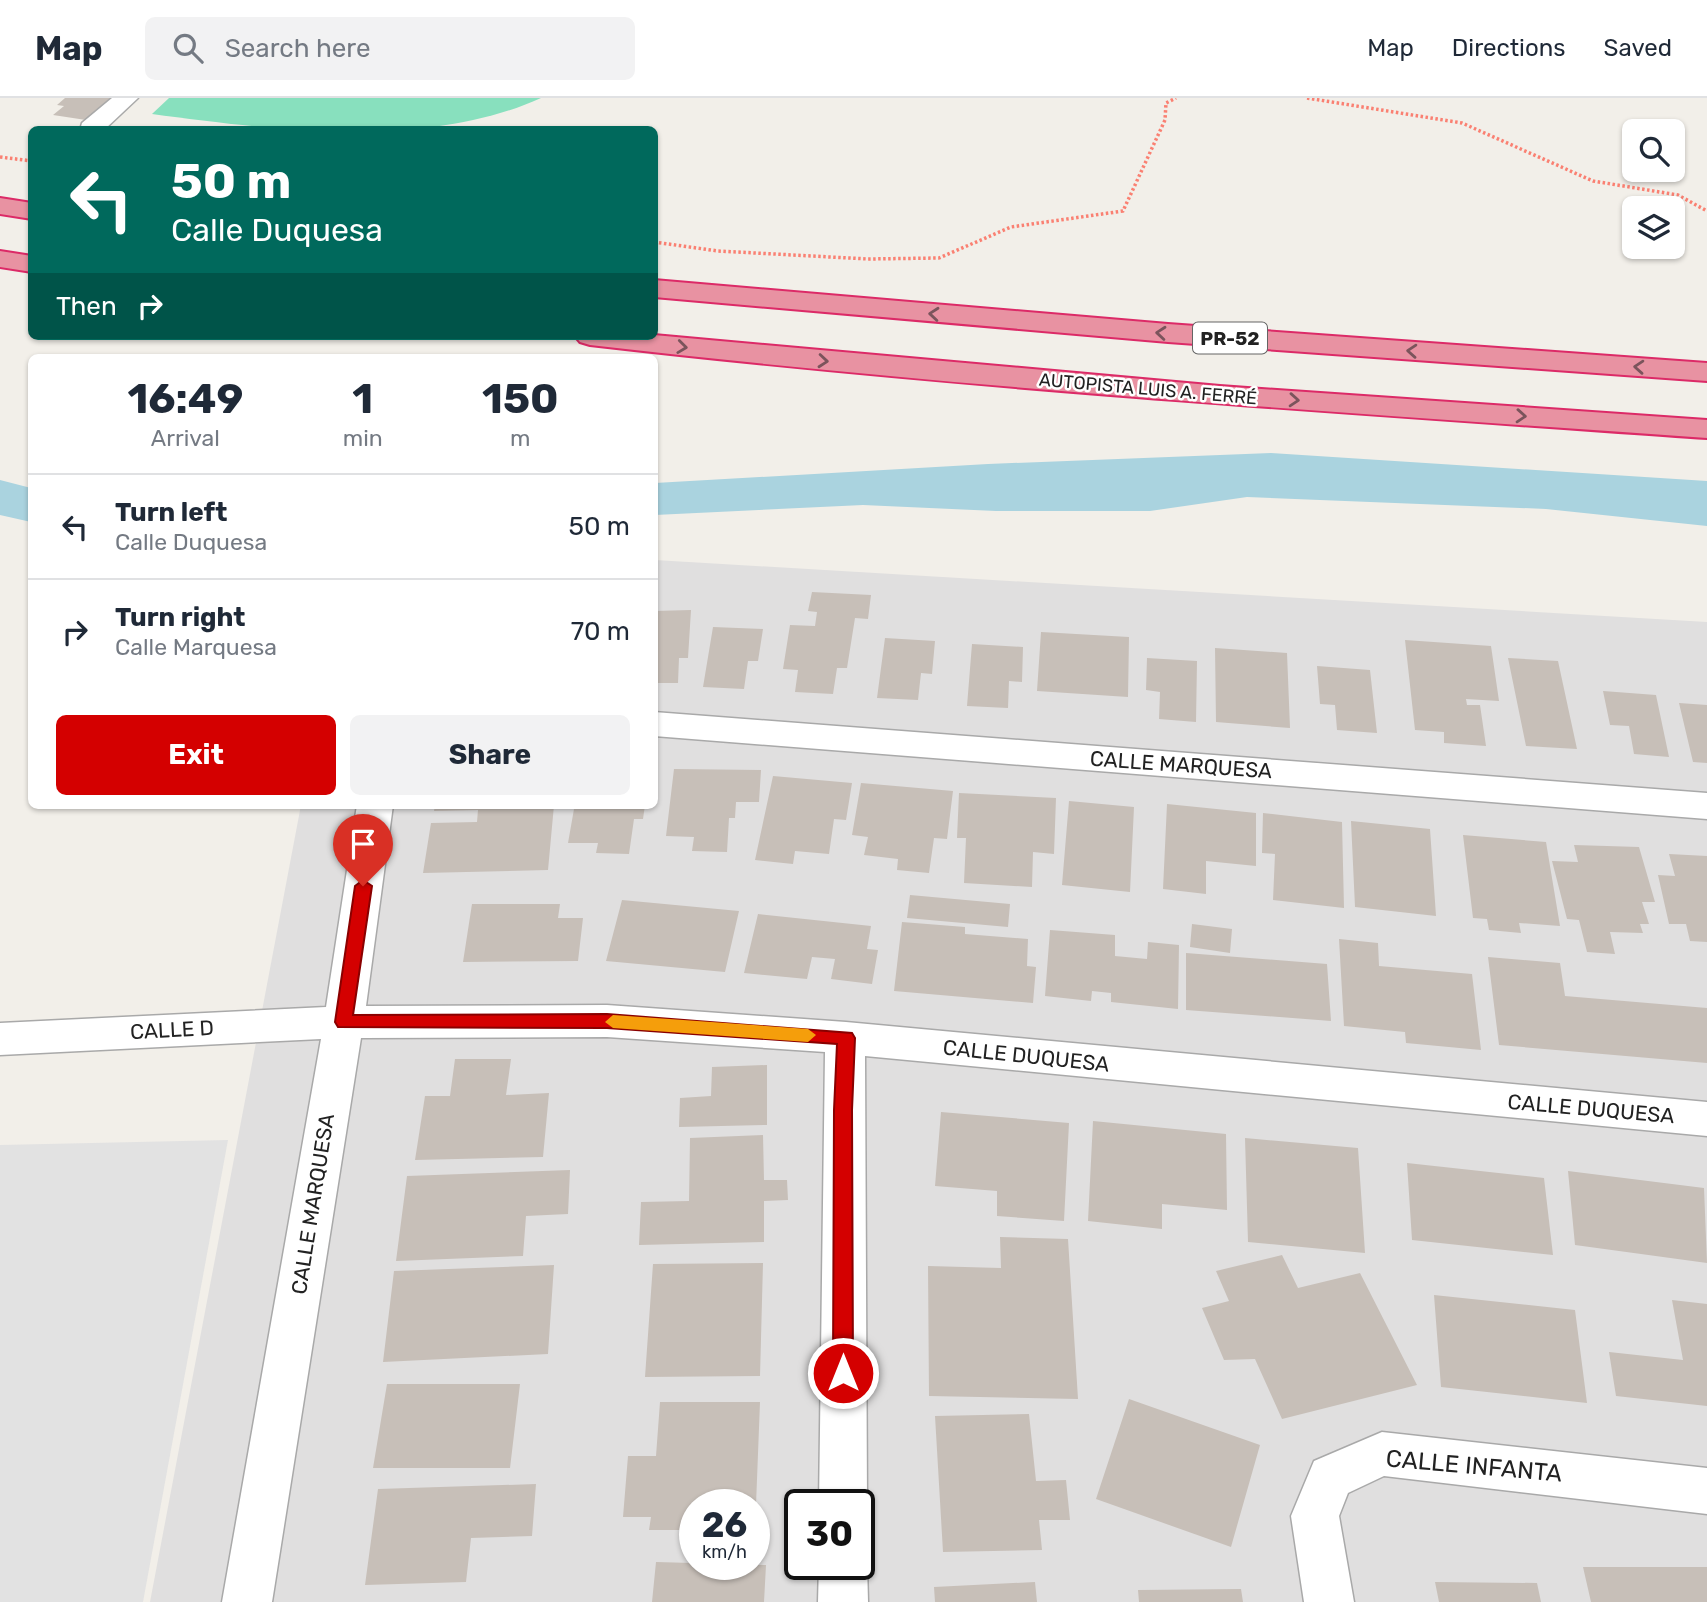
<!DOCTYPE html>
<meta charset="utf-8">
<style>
body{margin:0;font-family:Rubik,sans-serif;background:#f2f2f3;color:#1f2937;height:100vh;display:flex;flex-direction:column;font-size:26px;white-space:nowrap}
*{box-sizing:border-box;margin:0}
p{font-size:23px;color:#747a83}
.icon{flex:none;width:38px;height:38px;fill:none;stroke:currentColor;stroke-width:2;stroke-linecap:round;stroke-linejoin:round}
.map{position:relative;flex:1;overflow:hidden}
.details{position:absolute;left:28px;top:256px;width:630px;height:455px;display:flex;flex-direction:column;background:#fff;border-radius:10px;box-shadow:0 2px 5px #0004}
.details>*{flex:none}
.hud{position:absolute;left:28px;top:28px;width:630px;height:214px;border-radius:10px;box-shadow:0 2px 5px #0004;background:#00695c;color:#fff;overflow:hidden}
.controls{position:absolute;left:1622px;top:21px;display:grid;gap:14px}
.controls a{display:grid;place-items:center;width:63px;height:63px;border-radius:10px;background:#fff;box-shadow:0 2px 5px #0004;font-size:35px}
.speed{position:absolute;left:679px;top:1391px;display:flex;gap:14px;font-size:35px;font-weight:700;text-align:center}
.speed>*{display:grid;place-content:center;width:91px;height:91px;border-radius:50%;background:#fff;box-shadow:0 2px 5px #0004;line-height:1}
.speed small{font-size:18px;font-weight:400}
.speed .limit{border:4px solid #111;border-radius:10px;background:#fff;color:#111}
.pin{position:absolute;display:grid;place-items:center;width:60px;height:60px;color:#fff;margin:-72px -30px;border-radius:50% 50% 50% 0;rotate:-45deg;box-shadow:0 0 7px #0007}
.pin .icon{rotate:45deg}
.me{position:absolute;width:77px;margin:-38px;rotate:0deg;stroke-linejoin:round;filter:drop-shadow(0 0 5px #0008)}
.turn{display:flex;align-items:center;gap:24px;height:147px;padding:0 28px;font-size:32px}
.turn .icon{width:91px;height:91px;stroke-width:2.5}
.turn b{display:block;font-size:49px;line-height:60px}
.then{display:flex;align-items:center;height:66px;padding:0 28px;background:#0003;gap:14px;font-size:26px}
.eta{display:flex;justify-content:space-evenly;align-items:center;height:119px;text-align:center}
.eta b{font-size:42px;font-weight:700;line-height:49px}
.primary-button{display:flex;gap:14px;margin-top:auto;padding:14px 28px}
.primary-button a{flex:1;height:80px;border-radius:10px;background:#d40000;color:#fff;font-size:28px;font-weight:700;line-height:80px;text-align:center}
.primary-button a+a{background:#f2f2f3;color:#1f2937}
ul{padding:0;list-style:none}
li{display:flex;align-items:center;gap:21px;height:105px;padding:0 28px;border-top:2px solid #e0e1e3}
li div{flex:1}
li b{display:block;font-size:26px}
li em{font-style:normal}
header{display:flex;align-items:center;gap:42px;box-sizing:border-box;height:98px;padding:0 35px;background:#fff;border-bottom:2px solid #e0e1e3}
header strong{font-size:33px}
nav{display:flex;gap:38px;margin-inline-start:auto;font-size:24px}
.search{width:490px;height:63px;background:#f2f2f3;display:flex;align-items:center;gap:18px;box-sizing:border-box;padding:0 24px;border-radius:10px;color:#747a83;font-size:26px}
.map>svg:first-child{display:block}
</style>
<header>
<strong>Map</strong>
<div class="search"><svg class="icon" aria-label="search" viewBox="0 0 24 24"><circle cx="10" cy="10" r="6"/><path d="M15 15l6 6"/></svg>Search here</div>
<nav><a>Map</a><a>Directions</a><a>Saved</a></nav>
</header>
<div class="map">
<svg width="1707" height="1504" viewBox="0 0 1707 1504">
<rect width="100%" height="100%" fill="#f2efe9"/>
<!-- residential -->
<path fill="#e0dfdf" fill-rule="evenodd" d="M655,462L1707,524V1504H150L301,707H654ZM695,1407H754V1466H695ZM800,1407H859V1466H800Z"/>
<!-- pitch -->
<path fill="#88e0be" d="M169,0H541C427,52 272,32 152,16Z"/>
<!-- parking -->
<path fill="#e2e2e2" d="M228,1042L143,1504H0V1047Z"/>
<!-- water -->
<path fill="#aad3df" d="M1271,355L1707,383V428L1546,411L1247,399L1150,413H996L863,407L655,417V385L988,366Z
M0,382L31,390V424L0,417Z"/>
<!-- building -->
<path fill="#c7bfb8" d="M65,0H112L86,22L53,17L64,8L57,7Z
M812,494L871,497L868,521L855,520L847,570H837L833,596L795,594L798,572L783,571L790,527L815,528L817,514L808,513Z
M691,512L688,560H679L678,585H654V513Z
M713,529L763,531L758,563H748L744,591L703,589Z
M1041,534L1129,539L1128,599L1037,593Z
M885,540L935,543L932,576L921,575L918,602L877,600Z
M1405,542L1491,548L1499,603L1466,601L1467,607H1480L1486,648L1444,645V634L1415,632Z
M972,546L1023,549L1022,584L1009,583L1008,610L967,608Z
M1215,550L1287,555L1290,630L1216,624Z
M1147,560L1197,563L1196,624L1159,621L1160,594L1146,592Z
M1508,560L1558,563L1577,651L1526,648Z
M1317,568L1370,572L1377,635L1337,632L1335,607L1320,606Z
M1603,593L1656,597L1669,659L1634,656L1629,628L1610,627Z
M1679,605L1707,607V665L1693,664Z
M674,671L761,672L759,704H736L735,720H729L727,754L692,753L694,739L666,738Z
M773,678L852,685L846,722L834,721L829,756L795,753L793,766L755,762Z
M861,685L953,693L947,741L934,740L929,775L897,772L898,761L864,757L868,739L852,737Z
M959,695L1056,700L1054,756L1033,754L1032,789L964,785L966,740H957Z
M1069,703L1134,709L1130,794L1062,787Z
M1167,706L1256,715V768L1206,763V796L1163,791Z
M435,707H554L548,772L423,775L431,725L477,724L478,712L434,713Z
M566,707H645L643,721H634L629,756L596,755L598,745H568L574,711H565Z
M1263,715L1342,724L1344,810L1273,802L1275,756L1262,755Z
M1351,723L1430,731L1436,818L1355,809Z
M1463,737L1546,744L1560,828L1519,825L1521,835L1489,832L1487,821L1473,820Z
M1574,747L1639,749L1655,804H1642L1649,826H1640L1643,835L1610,834L1615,856L1587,854L1579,822L1567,821L1552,763L1578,764Z
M1669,756L1707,758V844L1690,843L1686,826H1669L1658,777L1675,778Z
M910,797L1010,806L1008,829L907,820Z
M622,802L739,813L725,874L606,863Z
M472,806H560L558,820H583L578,863L463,864Z
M758,816L871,828L867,851L878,852L872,886L831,881L835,861L812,859L807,881L744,875Z
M902,824L965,829V836L1028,841L1027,868L1036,869L1033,905L894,893Z
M1192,826L1232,831L1230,855L1190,849Z
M1050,832L1115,837V858L1147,861L1148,844L1179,847L1178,911L1111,904V895L1092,893L1091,903L1045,898Z
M1339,841L1378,845L1379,868L1472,876L1481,952L1406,945L1405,934L1344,928Z
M1186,855L1327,866L1331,923L1186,912Z
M1488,859L1560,865L1565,898L1707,910V965L1499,947Z
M455,961H511L506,997L549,995L543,1059L415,1062L425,998H450Z
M767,967V1027L679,1029L680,1000L711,998L712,969Z
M941,1014L1069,1025L1064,1123L997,1118V1093L935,1088Z
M1093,1023L1226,1036L1227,1112L1162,1106V1131L1088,1123Z
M763,1037L764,1082H787L788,1102L764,1103V1144L639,1147L641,1104L689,1103L690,1040Z
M1245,1040L1358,1050L1365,1155L1248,1144Z
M1407,1065L1544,1080L1553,1157L1412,1142Z
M570,1072L568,1116L526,1118L523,1158L396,1163L407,1078Z
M1568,1073L1704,1090L1707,1165L1575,1147Z
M1000,1139L1068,1141L1078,1301L929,1298L928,1168L1001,1170Z
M1282,1157L1298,1190L1360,1175L1417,1287L1282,1321L1255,1261L1224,1262L1202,1210L1229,1203L1216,1173Z
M763,1165L760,1278L645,1279L653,1166Z
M554,1167L548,1256L383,1264L394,1173Z
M1434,1197L1575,1212L1587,1305L1441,1289Z
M1672,1202L1707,1206V1308L1616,1298L1609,1254L1683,1262Z
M387,1286H520L510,1370H373Z
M1129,1301L1260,1347L1231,1449L1096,1401Z
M660,1304H760L756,1407H695V1432H649L651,1419H623L628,1358H656Z
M1029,1316L1036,1383L1066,1382L1070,1422H1039L1042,1452L943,1454L935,1318Z
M536,1386L532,1438L471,1440L466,1484L365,1487L378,1391Z
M656,1464L766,1467L764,1504H652Z
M1583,1469H1707V1504H1591Z
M1035,1484L1037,1504H935L934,1489Z
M1435,1484L1537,1485L1541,1504H1439Z
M1241,1491L1243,1504H1139L1138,1492Z"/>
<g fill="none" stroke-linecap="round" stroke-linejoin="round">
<defs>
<path id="street" d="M112,0H138L104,32H80L82,25Z
M654,614L1707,695V721L654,638Z
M357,707H393L366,908L607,907L846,924L1707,1004V1038L865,958L867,1407L859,1423V1407H819L825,954L607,939L361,940L272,1504H222L321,941L0,957V925L326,909Z
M1382,1334L1707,1370V1416L1384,1378L1348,1395L1339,1418L1354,1504H1304L1291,1418L1314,1363Z
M859,1449L867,1466L868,1504H818L819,1466H859Z"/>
<path id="highway" d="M0,100L32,105V121L0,116Z
M0,153L32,158V174L0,169Z
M654,182L1168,226L1707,265V283L1168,244L654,199Z
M654,237L1220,288L1707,322V340C1334,314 961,290 590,247L580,244L575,238Z"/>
</defs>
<!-- street casing -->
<use href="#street" stroke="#a9a9a9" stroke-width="3"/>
<!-- highway casing -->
<use href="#highway" stroke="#dc2a67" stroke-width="4"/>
<!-- path -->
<path stroke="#fa8072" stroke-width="3.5" stroke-dasharray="2.5 2.5" stroke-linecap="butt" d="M1307,0L1462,25L1593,83L1678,97L1707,113
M0,59L32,63
M654,144L718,153L868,161L939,160L1011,129L1123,113L1165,22L1166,5L1176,0"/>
<!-- street -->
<use href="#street" fill="#fff" fill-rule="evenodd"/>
<!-- highway -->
<use href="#highway" fill="#e892a2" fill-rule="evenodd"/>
</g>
<!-- one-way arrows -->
<defs><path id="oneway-chevron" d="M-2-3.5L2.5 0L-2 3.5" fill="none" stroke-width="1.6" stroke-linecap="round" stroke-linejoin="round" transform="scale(1.75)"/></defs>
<g stroke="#7b545c">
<use href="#oneway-chevron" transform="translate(934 216) rotate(-175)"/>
<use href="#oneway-chevron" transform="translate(1161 235) rotate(-175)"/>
<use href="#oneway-chevron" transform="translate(682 249) rotate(7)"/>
<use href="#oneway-chevron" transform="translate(1412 253) rotate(-176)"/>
<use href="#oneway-chevron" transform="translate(823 263) rotate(5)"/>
<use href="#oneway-chevron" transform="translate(1639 269) rotate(-176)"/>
<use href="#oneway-chevron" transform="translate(1294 302) rotate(4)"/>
<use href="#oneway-chevron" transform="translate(1521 318) rotate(4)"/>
</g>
<!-- route -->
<path fill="#d40000" stroke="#8a0000" stroke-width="2" d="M363,782L372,788L353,917L607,916L852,935L855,940L852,1012L853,1275L850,1282L843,1284L836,1282L833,1275L834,1012L837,946L607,930L338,929L335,924L355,788Z"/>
<!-- slow -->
<path fill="#f59e0b" d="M613,917L808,931L816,937L808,944L613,930L605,924Z"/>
<g text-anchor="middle" stroke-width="5" stroke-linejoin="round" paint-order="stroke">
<!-- far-street labels -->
<g font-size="18" fill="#222" stroke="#fff">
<text transform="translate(1148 291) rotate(5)" y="6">AUTOPISTA LUIS A. FERRÉ</text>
</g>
<!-- shield labels -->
<rect fill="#fff" stroke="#646464" stroke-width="2" x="1193" y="224.5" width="74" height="31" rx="5"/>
<g font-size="19" font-weight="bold" fill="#222">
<text x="1230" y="247">PR-52</text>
</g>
<!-- street labels -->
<g font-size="21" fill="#222" stroke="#fff">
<text transform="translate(1181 667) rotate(4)" y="7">CALLE MARQUESA</text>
<text transform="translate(172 932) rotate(-3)" y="7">CALLE D</text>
<text transform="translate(1026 958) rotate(6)" y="7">CALLE DUQUESA</text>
<text transform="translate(1591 1011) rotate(5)" y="7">CALLE DUQUESA</text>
<text transform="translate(313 1106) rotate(-81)" y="7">CALLE MARQUESA</text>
</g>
<!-- near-street labels -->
<g font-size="24" fill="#222" stroke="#fff">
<text transform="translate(1474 1368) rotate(5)" y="8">CALLE INFANTA</text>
</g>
</g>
</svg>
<div class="controls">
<a><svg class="icon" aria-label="search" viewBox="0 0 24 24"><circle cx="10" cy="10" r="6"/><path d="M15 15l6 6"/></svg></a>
<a><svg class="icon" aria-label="layers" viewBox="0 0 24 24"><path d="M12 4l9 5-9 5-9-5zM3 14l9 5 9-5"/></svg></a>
</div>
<div class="speed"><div>26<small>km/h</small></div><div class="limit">30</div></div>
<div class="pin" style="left:363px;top:788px;background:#d93025"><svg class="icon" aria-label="arrive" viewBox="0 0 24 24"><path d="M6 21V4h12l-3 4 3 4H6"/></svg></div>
<svg class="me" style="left:843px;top:1275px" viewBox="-20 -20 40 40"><circle r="17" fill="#d40000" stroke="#fff" stroke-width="3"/><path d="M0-11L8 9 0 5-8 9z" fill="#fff"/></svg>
<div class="hud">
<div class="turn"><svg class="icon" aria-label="left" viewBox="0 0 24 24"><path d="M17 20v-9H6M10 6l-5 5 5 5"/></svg><div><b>50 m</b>Calle Duquesa</div></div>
<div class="then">Then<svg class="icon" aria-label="right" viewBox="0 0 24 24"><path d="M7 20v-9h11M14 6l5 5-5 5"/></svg></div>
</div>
<section class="details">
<div class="eta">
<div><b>16:49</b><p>Arrival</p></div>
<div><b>1</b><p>min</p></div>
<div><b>150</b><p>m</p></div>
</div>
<ul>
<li><svg class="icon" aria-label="left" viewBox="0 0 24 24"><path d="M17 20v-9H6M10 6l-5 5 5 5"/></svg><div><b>Turn left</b><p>Calle Duquesa</p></div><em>50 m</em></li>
<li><svg class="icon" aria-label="right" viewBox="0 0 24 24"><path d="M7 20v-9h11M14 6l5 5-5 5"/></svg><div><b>Turn right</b><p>Calle Marquesa</p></div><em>70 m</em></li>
</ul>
<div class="primary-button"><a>Exit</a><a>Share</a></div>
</section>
</div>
